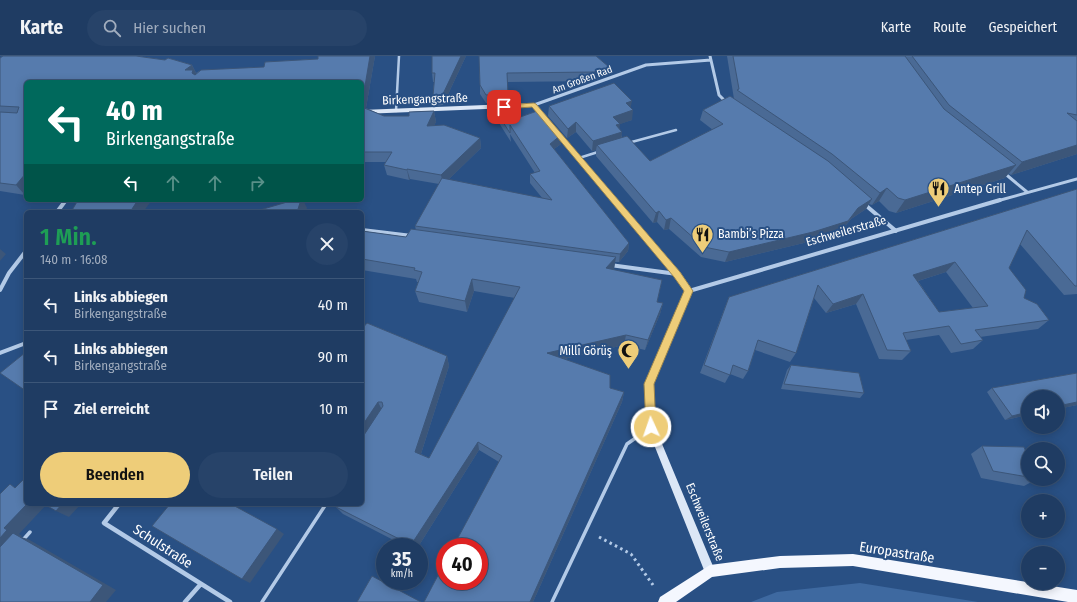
<!DOCTYPE html>
<html lang="de">
<meta charset="utf-8">
<style>
body{margin:0;font-family:"Fira Sans Condensed",sans-serif;background:#274369;color:#f1f3f6;height:100vh;display:flex;flex-direction:column;font-size:15px;white-space:nowrap}
*{box-sizing:border-box;margin:0}
p{font-size:13px;color:#a1adbe}
.icon{flex:none;width:22px;height:22px;fill:none;stroke:currentColor;stroke-width:2;stroke-linecap:round;stroke-linejoin:round}
.map{position:relative;flex:1;overflow:hidden}
.panel{position:absolute;left:24px;top:154px;width:340px;height:296px;display:flex;flex-direction:column;background:#1f3c63;border-radius:6px;box-shadow:0 2px 10px #0003,0 0 0 1px #3c5678}
.panel>*{flex:none}
.banner{position:absolute;left:24px;top:24px;width:340px;height:122px;border-radius:6px;box-shadow:0 2px 10px #0003,0 0 0 1px #3c5678;background:#00695c;color:#fff;overflow:hidden}
.fabs{position:absolute;left:1021px;top:334px;display:grid;gap:8px}
.fabs a{display:grid;place-items:center;width:44px;height:44px;border-radius:50%;background:#1f3c63;box-shadow:0 2px 10px #0003,0 0 0 1px #3c5678;font-size:20px}
.speed{position:absolute;left:376px;top:482px;display:flex;gap:8px;font-size:20px;font-weight:700;text-align:center}
.speed>*{display:grid;place-content:center;width:52px;height:52px;border-radius:50%;background:#1f3c63;box-shadow:0 2px 10px #0003,0 0 0 1px #3c5678;line-height:1}
.speed small{font-size:10px;font-weight:400}
.speed .limit{border:6px solid #d22;background:#fff;color:#111}
.pin{position:absolute;display:grid;place-items:center;width:34px;height:34px;color:#fff;margin:-17px;border-radius:8px;box-shadow:0 2px 6px #0006}
.me{position:absolute;width:44px;margin:-22px;rotate:357deg;stroke-linejoin:round;filter:drop-shadow(0 0 3px #0008)}
.turn{display:flex;align-items:center;gap:14px;height:84px;padding:0 16px;font-size:18px}
.turn .icon{width:52px;height:52px;stroke-width:2.5}
.turn b{display:block;font-size:28px;line-height:34px}
.lanes{display:flex;align-items:center;height:38px;padding:0 16px;background:#0003;justify-content:center;gap:20px;direction:ltr}
.lanes .off{opacity:.35}
.round{display:grid;place-items:center;flex:none;width:42px;height:42px;border-radius:21px;background:#274369}
.head{display:flex;align-items:center;justify-content:space-between;height:68px;padding:0 16px}
h1{font-size:24px;font-weight:600;line-height:30px;color:#1e9e55}
.primary-button{display:flex;gap:8px;margin-top:auto;padding:8px 16px}
.primary-button a{flex:1;height:46px;border-radius:24px;background:#eecd79;color:#111;font-size:16px;font-weight:600;line-height:46px;text-align:center}
.primary-button a+a{background:#274369;color:#f1f3f6}
ul{padding:0;list-style:none}
li{display:flex;align-items:center;gap:12px;height:52px;padding:0 16px;border-top:1px solid #3c5678}
li div{flex:1}
li b{display:block;font-size:15px}
li em{font-style:normal}
header{display:flex;align-items:center;gap:24px;box-sizing:border-box;height:56px;padding:0 20px;background:#1f3c63;border-bottom:1px solid #3c5678}
header strong{font-size:19px}
nav{display:flex;gap:22px;margin-inline-start:auto;font-size:14px}
.search{width:280px;height:36px;background:#274369;display:flex;align-items:center;gap:10px;box-sizing:border-box;padding:0 14px;border-radius:22px;color:#a1adbe;font-size:15px}
.map>svg:first-child{display:block}
</style>
<header>
<strong>Karte</strong>
<div class="search"><svg class="icon" aria-label="search" viewBox="0 0 24 24"><circle cx="10" cy="10" r="6"/><path d="M15 15l6 6"/></svg>Hier suchen</div>
<nav><a>Karte</a><a>Route</a><a>Gespeichert</a></nav>
</header>
<div class="map">
<svg width="1077" height="546" viewBox="0 0 1077 546">
<rect width="100%" height="100%" fill="#295084"/>
<!-- green -->
<path fill="#3e69a0" d="M860,527L978,546H980H751L777,536Z"/>
<g fill="none" stroke-linecap="round" stroke-linejoin="round">
<!-- path -->
<path stroke="#b3cae7" stroke-width="3" stroke-dasharray="2.5 3.5" stroke-linecap="butt" d="M599,481L631,498L653,529"/>
<!-- lane-far1 -->
<path stroke="#b3cae7" stroke-width="2.5" d="M396,55L399,0
M628,87L676,74
M579,102L598,96"/>
<!-- lane -->
<path stroke="#b3cae7" stroke-width="3.5" d="M22,485L30,476
M262,546L326,448
M552,546L627,388L650,372"/>
<!-- street-far2 -->
<path stroke="#b3cae7" stroke-width="3" d="M710,0L719,39L726,46
M534,49L646,9L711,4
M1003,116L1027,136
M997,145L1077,123"/>
<!-- street-far1 -->
<path stroke="#b3cae7" stroke-width="4" d="M863,147L896,175
M57,156L66,144
M362,174L412,180
M610,209L677,218
M0,234L9,217L26,195
M689,235L1000,144
M0,297L26,287"/>
<!-- street -->
<path stroke="#b3cae7" stroke-width="4.5" d="M119,448L104,467L230,546
M185,546L200,529"/>
<!-- secondary -->
<path fill="#dce7f6" fill-rule="evenodd" d="M534,47L536,48L547,61V63H543L532,51L362,58V54Z
M555,72L557,73L680,216L693,235L653,328L655,371L715,515L714,519L710,520L706,519L647,371L645,328L685,235L674,220L553,75V73Z"/>
<!-- primary -->
<path fill="#f4f7fe" fill-rule="evenodd" d="M853,498L1077,534V546H1068L853,510L780,512L712,521L676,546H658L660,541L710,509L780,500Z"/>
</g>
<!-- wall -->
<path fill="#4a6a95" fill-rule="evenodd" d="M3,0H136L165,4L168,2L192,9L196,17L201,14L264,11L265,6L318,3V0H375L366,52L384,60H409V56L434,55L436,66L434,69H444L480,82L481,92L448,124L543,143L530,127V118L535,117L510,78L511,86L491,54L490,47H486L480,38V29L479,0H596L609,11L608,19L593,25L507,26L509,65L540,54L561,79V88L554,93L629,187L628,195L619,206H615L614,213L613,214L662,224L657,246L663,247L660,258L645,294L624,289L564,303L610,319V332L624,336L622,346L533,546H424L445,506V525H479V491H453L499,406L479,394L418,491H407L343,458L336,451L338,448H362V273L367,267L447,300L449,310L421,398L429,402L515,242L474,235L467,256L419,246L415,235L419,226H417L416,223L362,214V175L406,181L411,173L416,174L415,170L439,128L410,123L409,124L387,119L384,109L386,106H362V26H26V138L25,139L0,135V2Z
M466,0L443,49L435,50L433,40L434,26H433L432,17Z
M727,0H1077V98L1011,119L1008,117L1005,122L896,157L889,155L879,145L872,149L869,148L866,153L851,163L841,175L808,186L725,206L701,201L669,173L664,174L657,166L653,167L596,100V94L592,95L576,76L567,82L548,60L549,50L631,52L632,64L619,68V72L622,81L650,105L713,74L700,64L703,54L734,43Z
M1077,133V238L1064,239L1020,188L1009,212L1024,242L1049,264L1038,273L980,281L983,284L973,293L951,297L939,279L906,284L911,295L902,304L879,303L856,248L826,257L814,242L796,297L790,306L755,294L748,315L743,323L730,318L725,327L700,317L725,251L729,241ZM946,216L973,252L939,256L918,225Z
M791,309L864,337L860,342L781,333L787,314Z
M1077,317V349L1058,353V341H1028V359L1005,364L987,336L992,332Z
M982,390L1028,401V423H1037L1024,430L981,422L971,398Z"/>
<!-- shaded-wall -->
<path fill="#3c5679" d="M370,0H375L366,52L362,53V42Z
M461,0H466L443,49L442,40Z
M192,9L197,19L196,20L185,14Z
M609,11L608,19L593,25L594,16Z
M632,45L630,54H633L632,64L612,71L613,61L626,47Z
M434,55L436,66L429,80L427,70Z
M576,66V76L567,82L568,73Z
M620,68L619,77L622,76L621,86L597,89L596,94L592,95L593,85L616,69Z
M561,79V88L550,96V88Z
M480,82L481,92L443,129L441,119Z
M1077,89V98L1011,119L1022,106Z
M1016,109L1005,122L896,157L905,144Z
M407,113L410,123L409,124L407,114Z
M26,117V138L25,139L16,129Z
M887,132L879,145L872,149L880,137Z
M872,143L866,153L851,163L841,175L808,186L725,206L729,196L858,152Z
M138,144H152L143,156H130Z
M301,144H303L307,152L305,156H297Z
M659,155L657,166L653,167L656,157Z
M671,162L669,173L664,174L666,164Z
M629,187L628,195L619,206L620,198Z
M0,193L6,198L0,205Z
M616,201L614,213L605,224L606,212Z
M955,206L946,216L905,229L913,219Z
M472,223L474,235L467,256L465,245Z
M863,238L856,248L826,257L833,248Z
M663,247L660,258L645,294L648,284Z
M626,279L624,289L546,307L547,297Z
M447,300L449,310L419,404L415,396Z
M624,336L622,346L533,546H530Z
M378,346L383,356L362,387V370Z
M1077,346V349L1058,353V350Z
M1028,356V359L1005,364L1012,360Z
M478,386L479,394L418,491H412L411,489Z
M27,448H47L19,478L22,480L21,481L28,483L116,534L106,546H90L0,504V482L4,472Z
M62,448H81L69,461L56,455Z
M277,473L284,478L250,527L242,523Z"/>
<!-- building -->
<path fill="#567bad" stroke="#3c5679" fill-rule="evenodd" d="M3,0H136L165,4L168,2L192,9L185,14H193L192,17L195,19L201,14L264,11L265,6L318,3V0H370L363,42H362V26H26V117L16,129L0,127V56L17,57L19,51L0,50V2Z
M432,0H461L442,40H433L435,17H432Z
M479,0H596L609,11L594,16L507,17L508,38L486,39L480,29Z
M733,0H905L944,53L1016,109L905,144L898,142L887,132L880,137L832,98L737,34L739,33Z
M912,0H1077V59L1067,57L1077,65V89L1022,106L949,49Z
M614,27L632,45L626,47L633,54L613,61L620,68L616,69L622,76L593,85L576,66L568,73L549,50Z
M730,40L828,105L872,143L858,152L848,165L813,176L729,196L704,191L671,162L666,164L659,155L656,157L597,89L627,80L650,105L723,68L703,54Z
M508,45L509,65L540,54L561,79L550,88L629,187L620,198L415,170L442,122L552,144L530,118L540,115L510,69V77L490,46Z
M362,51L384,60H409V56L434,55L427,70L444,69L480,82L441,119L407,113V114L384,109L392,96H362Z
M1077,133V230H1075L1027,174L1009,212L1026,234L1024,242L1037,248L1049,264L975,274L983,284L961,288L949,270L903,277L911,295L887,294L863,238L833,248L818,229L796,297L758,284L748,315L733,309L730,319L704,309L729,241ZM955,206L988,250L939,256L913,219Z
M78,144H138L130,156H71Z
M294,144H301L297,156H253Z
M411,173L616,201L606,212L662,224L657,246L663,247L648,284L626,279L547,297L610,319V332L624,336L530,546H424L445,506V525H479V491H453L502,400L478,386L411,489L336,451L338,448H362V382L383,350L382,346H378L362,370V273L367,267L447,300L415,396L429,402L520,231L472,223L465,245L415,235L422,216L414,214L415,212L362,203V175L406,181Z
M26,296V335L0,317Z
M791,309L859,317L864,337L784,328Z
M1077,317V346L1058,350V341H1028V356L1012,360L992,332Z
M982,390L1024,391L1028,401V421L993,415Z
M26,421V448H27L4,472L7,474L0,482V438L10,428L15,432Z
M44,448H62L56,455Z
M170,448H231L277,473L242,523L152,470Z
M13,477L103,529L90,546H0V491Z
M372,520L421,546H357Z"/>
<!-- route -->
<path fill="#eecd79" stroke="#9b854f" d="M534,47L536,48L680,216L693,235L654,328L656,371L655,374L651,375L648,374L646,371L644,328L684,235L674,221L532,51L504,53L501,51L504,49Z"/>
<!-- icons -->
<defs>
<symbol id="restaurant-pin" viewBox="-11 -11 22 30"><path d="M0 17L-7.5 6A9.5 9.5 0 1 1 7.5 6Z" fill="#eecd79" stroke="#295084"/><path d="M-5-6h1v4h1v-4h1v4h1v-4h1v5L-1.5 .5V6h-2V.5L-5-1ZM5-6V6H3V1.5H1.5Q1.5-4 5-6Z" fill="#111"/></symbol>
<symbol id="mosque-pin" viewBox="-11 -11 22 30"><path d="M0 17L-7.5 6A9.5 9.5 0 1 1 7.5 6Z" fill="#eecd79" stroke="#295084"/><path d="M3.5-4.9A6 6 0 1 0 3.5 4.9A5 5 0 1 1 3.5-4.9Z" fill="#111"/></symbol>
</defs>
<g fill-rule="evenodd">
<use href="#restaurant-pin" x="926" y="120" width="25" height="34"/>
<use href="#restaurant-pin" x="690" y="166" width="25" height="34"/>
<use href="#mosque-pin" x="616" y="282" width="25" height="34"/>
</g>
<g text-anchor="middle" stroke-width="4" stroke-linejoin="round" paint-order="stroke">
<!-- far-street labels -->
<g font-size="10" fill="#fff" stroke="#295084">
<text transform="translate(582 23) rotate(-20)" y="4">Am Großen Rad</text>
</g>
<!-- street labels -->
<g font-size="12" fill="#fff" stroke="#295084">
<text transform="translate(425 43) rotate(-2)" y="4">Birkengangstraße</text>
<text transform="translate(846 175) rotate(-16)" y="4">Eschweilerstraße</text>
<text transform="translate(705 466) rotate(68)" y="4">Eschweilerstraße</text>
</g>
<!-- poi labels -->
<g font-size="12" fill="#fff" stroke="#295084" text-anchor="start">
<text x="954" y="137">Antep Grill</text>
<text x="718" y="182">Bambi’s Pizza</text>
<text x="612" y="299" text-anchor="end">Millî Görüş</text>
</g>
<!-- near-street labels -->
<g font-size="14" fill="#fff" stroke="#295084">
<text transform="translate(163 490) rotate(33)" y="5">Schulstraße</text>
<text transform="translate(897 496) rotate(9)" y="5">Europastraße</text>
</g>
</g>
</svg>
<div class="fabs">
<a><svg class="icon" aria-label="sound" viewBox="0 0 24 24"><path d="M4 9h4l5-4v14l-5-4H4zM17 9q2 3 0 6"/></svg></a>
<a><svg class="icon" aria-label="search" viewBox="0 0 24 24"><circle cx="10" cy="10" r="6"/><path d="M15 15l6 6"/></svg></a>
<a>+</a>
<a>−</a>
</div>
<div class="speed"><div>35<small>km/h</small></div><div class="limit">40</div></div>
<div class="pin" style="left:504px;top:51px;background:#d93025"><svg class="icon" aria-label="arrive" viewBox="0 0 24 24"><path d="M6 21V4h12l-3 4 3 4H6"/></svg></div>
<svg class="me" style="left:651px;top:371px" viewBox="-20 -20 40 40"><circle r="17" fill="#eecd79" stroke="#fff" stroke-width="3"/><path d="M0-11L8 9 0 5-8 9z" fill="#fff"/></svg>
<div class="banner">
<div class="turn"><svg class="icon" aria-label="left" viewBox="0 0 24 24"><path d="M17 20v-9H6M10 6l-5 5 5 5"/></svg><div><b>40 m</b>Birkengangstraße</div></div>
<div class="lanes"><svg class="icon" aria-label="left" viewBox="0 0 24 24"><path d="M17 20v-9H6M10 6l-5 5 5 5"/></svg><svg class="icon off" aria-label="ahead" viewBox="0 0 24 24"><path d="M12 20V5M6 11l6-6 6 6"/></svg><svg class="icon off" aria-label="ahead" viewBox="0 0 24 24"><path d="M12 20V5M6 11l6-6 6 6"/></svg><svg class="icon off" aria-label="right" viewBox="0 0 24 24"><path d="M7 20v-9h11M14 6l5 5-5 5"/></svg></div>
</div>
<section class="panel">
<div class="head"><div><h1>1 Min.</h1><p>140 m · 16:08</p></div><a class="round"><svg class="icon" aria-label="close" viewBox="0 0 24 24"><path d="M6 6l12 12M18 6L6 18"/></svg></a></div>
<ul>
<li><svg class="icon" aria-label="left" viewBox="0 0 24 24"><path d="M17 20v-9H6M10 6l-5 5 5 5"/></svg><div><b>Links abbiegen</b><p>Birkengangstraße</p></div><em>40 m</em></li>
<li><svg class="icon" aria-label="left" viewBox="0 0 24 24"><path d="M17 20v-9H6M10 6l-5 5 5 5"/></svg><div><b>Links abbiegen</b><p>Birkengangstraße</p></div><em>90 m</em></li>
<li><svg class="icon" aria-label="arrive" viewBox="0 0 24 24"><path d="M6 21V4h12l-3 4 3 4H6"/></svg><div><b>Ziel erreicht</b></div><em>10 m</em></li>
</ul>
<div class="primary-button"><a>Beenden</a><a>Teilen</a></div>
</section>
</div>
